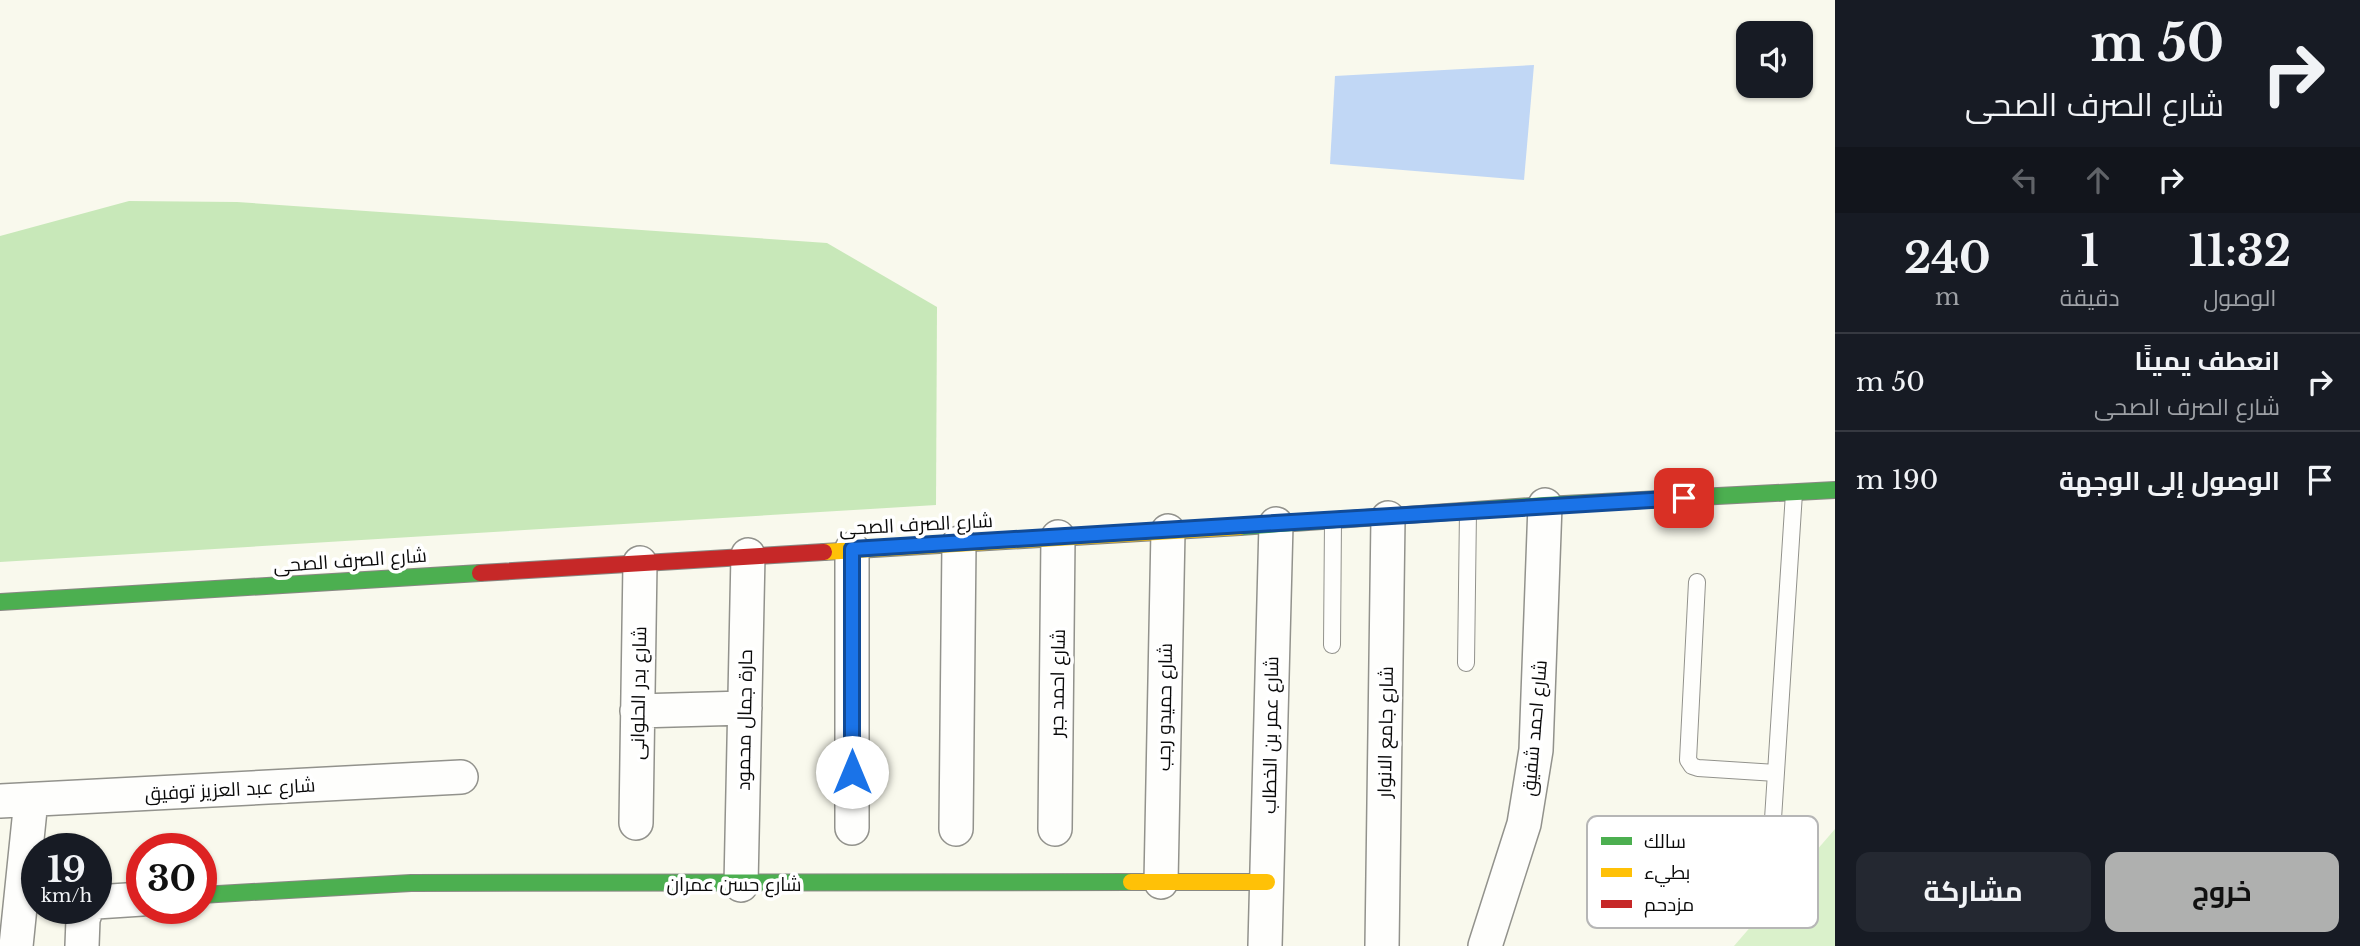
<!DOCTYPE html>
<html lang="ar">
<meta charset="utf-8">
<style>
body{margin:0;font-family:"Libre Baskerville",Cairo,serif;background:#242831;color:#f1f3f6;direction:rtl;height:100vh;display:flex;flex-direction:column;font-size:26px;white-space:nowrap}
*{box-sizing:border-box;margin:0}
p{font-size:23px;color:#9ea1a6}
.icon{flex:none;width:38px;height:38px;fill:none;stroke:currentColor;stroke-width:2;stroke-linecap:round;stroke-linejoin:round}
.map{position:relative;flex:1;overflow:hidden;direction:ltr}
.side{display:flex;flex-direction:column;background:#171b24;width:525px}
.side>*{flex:none}
.top-card{background:#171b24;color:#f1f3f6;overflow:hidden}
.fabs{position:absolute;left:1736px;top:21px;display:grid;gap:14px}
.fabs a{display:grid;place-items:center;width:77px;height:77px;border-radius:14px;background:#171b24;box-shadow:0 2px 5px #0004;font-size:35px}
.speed{position:absolute;left:21px;top:833px;display:flex;gap:14px;font-size:35px;font-weight:700;text-align:center}
.speed>*{display:grid;place-content:center;width:91px;height:91px;border-radius:50%;background:#171b24;box-shadow:0 2px 5px #0004;line-height:1}
.speed small{font-size:18px;font-weight:400}
.speed .limit{border:10px solid #d22;background:#fff;color:#111}
.pin{position:absolute;display:grid;place-items:center;width:60px;height:60px;color:#fff;margin:-30px;border-radius:14px;box-shadow:0 4px 10px #0006}
.me{position:absolute;width:77px;margin:-38px;rotate:0deg;stroke-linejoin:round;filter:drop-shadow(0 0 5px #0008)}
.turn{display:flex;align-items:center;gap:24px;height:147px;padding:0 21px;font-size:32px}
.turn .icon{width:91px;height:91px;stroke-width:2.5}
.turn b{display:block;font-size:49px;line-height:60px}
.lanes{display:flex;align-items:center;height:66px;padding:0 21px;background:#0003;justify-content:center;gap:35px;direction:ltr}
.lanes .off{opacity:.35}
.eta{display:flex;justify-content:space-evenly;align-items:center;height:119px;text-align:center}
.eta b{font-size:42px;font-weight:700;line-height:49px}
.primary-button{display:flex;gap:14px;margin-top:auto;padding:14px 21px}
.primary-button a{flex:1;height:80px;border-radius:14px;background:#afb0af;color:#111;font-size:28px;font-weight:700;line-height:80px;text-align:center}
.primary-button a+a{background:#242831;color:#f1f3f6}
ul{padding:0;list-style:none}
li{display:flex;align-items:center;gap:21px;height:98px;padding:0 21px;border-top:2px solid #363941}
li div{flex:1}
li b{display:block;font-size:26px}
li em{font-style:normal}
main{display:flex;flex:1;min-height:0}
.map>svg:first-child{display:block}
</style>
<main>
<section class="side">
<div class="top-card">
<div class="turn"><svg class="icon" aria-label="right" viewBox="0 0 24 24"><path d="M7 20v-9h11M14 6l5 5-5 5"/></svg><div><b>50 m</b>شارع الصرف الصحى</div></div>
<div class="lanes"><svg class="icon off" aria-label="left" viewBox="0 0 24 24"><path d="M17 20v-9H6M10 6l-5 5 5 5"/></svg><svg class="icon off" aria-label="ahead" viewBox="0 0 24 24"><path d="M12 20V5M6 11l6-6 6 6"/></svg><svg class="icon" aria-label="right" viewBox="0 0 24 24"><path d="M7 20v-9h11M14 6l5 5-5 5"/></svg></div>
</div>
<div class="eta">
<div><b>11:32</b><p>الوصول</p></div>
<div><b>1</b><p>دقيقة</p></div>
<div><b>240</b><p>m</p></div>
</div>
<ul>
<li><svg class="icon" aria-label="right" viewBox="0 0 24 24"><path d="M7 20v-9h11M14 6l5 5-5 5"/></svg><div><b>انعطف يمينًا</b><p>شارع الصرف الصحى</p></div><em>50 m</em></li>
<li><svg class="icon" aria-label="arrive" viewBox="0 0 24 24"><path d="M6 21V4h12l-3 4 3 4H6"/></svg><div><b>الوصول إلى الوجهة</b></div><em>190 m</em></li>
</ul>
<div class="primary-button"><a>خروج</a><a>مشاركة</a></div>
</section>
<div class="map">
<svg width="1835" height="946" viewBox="0 0 1835 946">
<rect width="100%" height="100%" fill="#f9f9ed"/>
<!-- green -->
<path fill="#daf1cb" d="M1835,829V946H1734Z"/>
<!-- forest -->
<path fill="#c8e8b9" d="M129,201L237,202L827,243L937,307L936,505L0,562V236Z"/>
<!-- water -->
<path fill="#c1d7f5" d="M1534,65L1524,180L1330,164L1335,76Z"/>
<g fill="none" stroke-linecap="round" stroke-linejoin="round">
<defs>
<path id="lane" d="M1697,582L1688,760L1692,766L1698,768L1776,773
M1332,645L1333,521
M1466,663L1468,511
M1773,819L1794,493"/>
<path id="street" d="M637,711L745,708
M0,801L461,777
M636,823L640,563
M852,828V549
M956,829L959,543
M1055,829L1058,537
M1161,882L1168,531
M741,885L748,555
M96,902L142,899
M16,946L31,800
M82,946L83,919L87,908
M1265,946L1276,524
M1382,946L1388,518
M1485,946L1524,824L1536,750L1545,505"/>
<path id="fast" d="M1240,527L1545,505L1835,490
M0,602L480,573
M201,895L411,883L1131,882"/>
<path id="slow" d="M824,552L1240,527
M1131,882H1267"/>
<path id="jam" d="M480,573L824,552"/>
</defs>
<!-- lane casing -->
<use href="#lane" stroke="#92928c" stroke-width="18"/>
<!-- street casing -->
<use href="#street" stroke="#92928c" stroke-width="36"/>
<!-- fast casing -->
<use href="#fast" stroke="#888883" stroke-width="18"/>
<!-- slow casing -->
<use href="#slow" stroke="#888883" stroke-width="18"/>
<!-- jam casing -->
<use href="#jam" stroke="#888883" stroke-width="18"/>
<!-- lane -->
<use href="#lane" stroke="#fefefc" stroke-width="16"/>
<!-- street -->
<use href="#street" stroke="#fefefc" stroke-width="33"/>
<!-- fast -->
<use href="#fast" stroke="#4caf50" stroke-width="16"/>
<!-- slow -->
<use href="#slow" stroke="#ffc107" stroke-width="16"/>
<!-- jam -->
<use href="#jam" stroke="#c62828" stroke-width="16"/>
</g>
<g fill="none" stroke-linecap="round" stroke-linejoin="round">
<defs>
<path id="route" d="M852,772V549L1684,498"/>
</defs>
<!-- route casing -->
<use href="#route" stroke="#114b97" stroke-width="18"/>
<!-- route -->
<use href="#route" stroke="#1a73e8" stroke-width="12"/>
</g>
<g text-anchor="middle" stroke-width="7" stroke-linejoin="round" paint-order="stroke">
<!-- street labels -->
<g font-size="19" fill="#0a0a0a" stroke="#fff">
<text transform="translate(916 524) rotate(-3)" y="7">شارع الصرف الصحى</text>
<text transform="translate(350 560) rotate(-4)" y="7">شارع الصرف الصحى</text>
<text transform="translate(1057 683) rotate(-89)" y="7">شارع احمد جبر</text>
<text transform="translate(638 693) rotate(-89)" y="7">شارع بدر الحلوانى</text>
<text transform="translate(1164 707) rotate(-89)" y="7">شارع حميدو رجب</text>
<text transform="translate(744 720) rotate(-89)" y="7">حارة جمال محمود</text>
<text transform="translate(1534 728) rotate(-85)" y="7">شارع احمد شفيق</text>
<text transform="translate(1385 732) rotate(-89)" y="7">شارع جامع الانوار</text>
<text transform="translate(1270 735) rotate(-89)" y="7">شارع عمر بن الخطاب</text>
<text transform="translate(230 789) rotate(-3)" y="7">شارع عبد العزيز توفيق</text>
<text x="734" y="891">شارع حسن عمران</text>
</g>
</g>
<!-- legend -->
<rect x="1587" y="816" width="231" height="112" rx="10" fill="#fff" stroke="#b6b6b6" stroke-width="2"/>
<rect x="1601" y="837" width="31" height="8" fill="#4caf50"/>
<rect x="1601" y="868" width="31" height="9" fill="#ffc107"/>
<rect x="1601" y="900" width="31" height="8" fill="#c62828"/>
<g font-size="19" fill="#0a0a0a">
<text x="1644" y="848">سالك</text>
<text x="1644" y="879">بطيء</text>
<text x="1644" y="911">مزدحم</text>
</g>
</svg>
<div class="fabs">
<a><svg class="icon" aria-label="sound" viewBox="0 0 24 24"><path d="M4 9h4l5-4v14l-5-4H4zM17 9q2 3 0 6"/></svg></a>
</div>
<div class="speed"><div>19<small>km/h</small></div><div class="limit">30</div></div>
<div class="pin" style="left:1684px;top:498px;background:#d93025"><svg class="icon" aria-label="arrive" viewBox="0 0 24 24"><path d="M6 21V4h12l-3 4 3 4H6"/></svg></div>
<svg class="me" style="left:852px;top:772px" viewBox="-20 -20 40 40"><circle r="19" fill="#fff"/><path d="M0-13L10 11 0 6-10 11z" fill="#1a73e8"/></svg>
</div>
</main>
